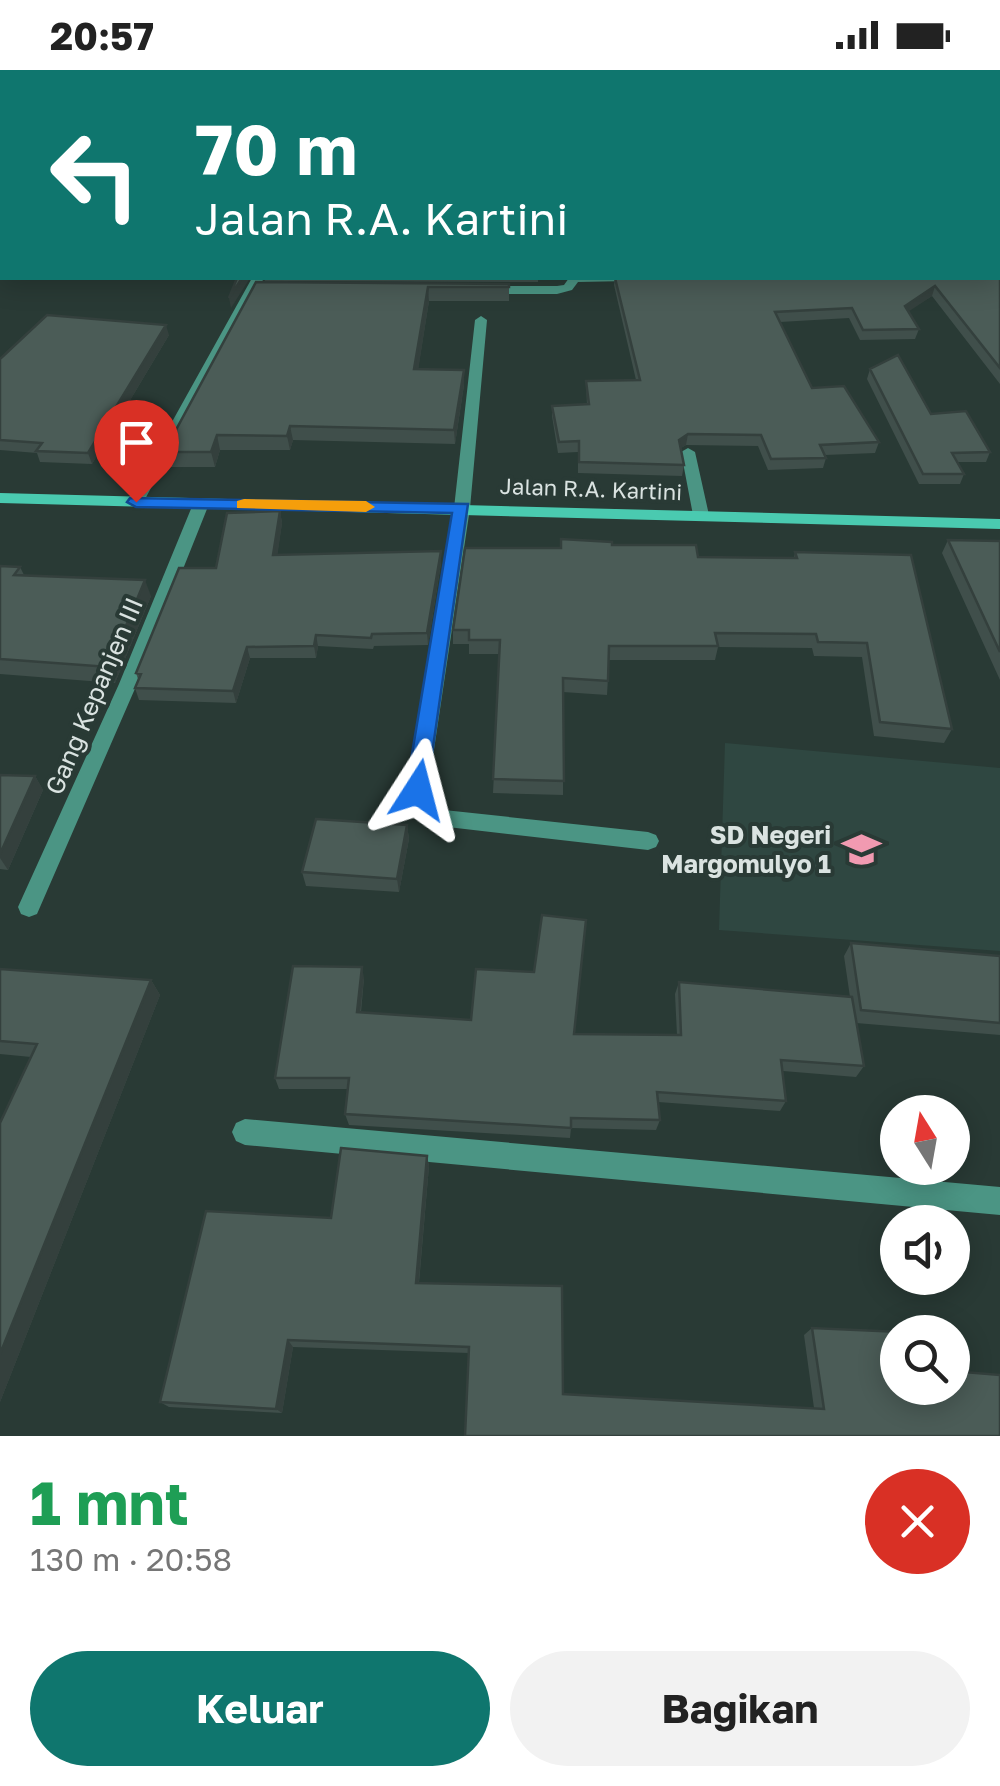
<!DOCTYPE html>
<html lang="id">
<meta charset="utf-8">
<style>
body{margin:0;font-family:"Golos Text",sans-serif;background:#f2f2f2;color:#222;height:100vh;display:flex;flex-direction:column;font-size:38px;white-space:nowrap}
*{box-sizing:border-box;margin:0}
p{font-size:32px;color:#767676}
.icon{flex:none;width:55px;height:55px;fill:none;stroke:currentColor;stroke-width:2;stroke-linecap:round;stroke-linejoin:round}
.map{position:relative;height:1366px;overflow:hidden}
.details{display:flex;flex-direction:column;background:#fff;flex:1}
.details>*{flex:none}
.guide{position:absolute;left:0px;top:0px;width:1000px;height:210px;box-shadow:0 5px 25px #0003;background:#0f766e;color:#fff;overflow:hidden}
.needle{width:65px;rotate:349deg}
.tools{position:absolute;left:880px;top:1025px;display:grid;gap:20px}
.tools a{display:grid;place-items:center;width:90px;height:90px;border-radius:50%;background:#fff;box-shadow:0 5px 25px #0003;font-size:50px}
.pin{position:absolute;display:grid;place-items:center;width:85px;height:85px;color:#fff;margin:-102px -42px;border-radius:50% 50% 50% 0;rotate:-45deg;box-shadow:0 0 10px #0007}
.pin .icon{rotate:45deg}
.me{position:absolute;width:110px;margin:-55px;rotate:9deg;stroke-linejoin:round;filter:drop-shadow(0 0 8px #0008)}
.turn{display:flex;align-items:center;gap:35px;height:210px;padding:0 30px;font-size:45px}
.turn .icon{width:130px;height:130px;stroke-width:2.5}
.turn b{display:block;font-size:70px;line-height:85px}
.round{display:grid;place-items:center;flex:none;width:105px;height:105px;border-radius:52px;background:#f2f2f2}
.summary{display:flex;align-items:center;justify-content:space-between;height:170px;padding:0 30px}
h1{font-size:60px;font-weight:700;line-height:75px;color:#1e9e55}
.action{display:flex;gap:20px;margin-top:auto;padding:20px 30px}
.action a{flex:1;height:115px;border-radius:60px;background:#0f766e;color:#fff;font-size:40px;font-weight:700;line-height:115px;text-align:center}
.action a+a{background:#f2f2f2;color:#222}
.status{display:flex;justify-content:space-between;align-items:center;height:70px;padding:0 50px;background:#fff;direction:ltr}
.status svg{height:28px;fill:currentColor}
.map>svg:first-child{display:block}
</style>
<div class="status"><b>20:57</b><svg viewBox="0 0 49 12"><path d="M0 12V9h3v3zM5 12V6h3v6zM10 12V3h3v9zM15 12V0h3v12zM26 1h20v11H26zM47 4h2v5h-2z"/></svg></div>
<div class="map">
<svg width="1000" height="1366" viewBox="0 0 1000 1366">
<rect width="100%" height="100%" fill="#293a35"/>
<!-- built -->
<path fill="#2f4741" d="M725,673L1000,698V881L719,860Z"/>
<g fill="none" stroke-linecap="round" stroke-linejoin="round">
<!-- street -->
<path fill="#4b9584" fill-rule="evenodd" d="M252,208H264L144,431L136,436L131,434L128,431Z
M569,208H635L629,211L578,212L572,220L557,224H484L478,220L484,216H557L564,215Z
M481,246L487,250L470,438L428,720L432,729L444,740L648,762L656,765L659,771L656,777L648,780L439,756L416,740L408,720L454,438L475,250Z
M688,378L695,382L709,445L701,450L693,445L681,382Z
M201,429L209,434L137,614L37,844L29,847L21,844L18,837L119,614L193,434Z
M245,1049L1000,1117V1145L245,1075L236,1071L232,1062L236,1053Z"/>
<!-- secondary -->
<path fill="#4acab0" fill-rule="evenodd" d="M0,423L1000,449V459L0,433Z"/>
</g>
<!-- wall -->
<path fill="#404f4b" d="M850,0L998,2V4H1000V9H998L1000,11V61L998,60V2H849Z
M1000,107V314L932,226L908,241L919,259L915,269L860,270L849,248L780,252L812,318L879,372L875,383L825,385L826,388L823,398L768,400L758,376L686,375L681,378L684,395L682,406L578,403V382L558,383L552,346V336L587,335L586,311L636,310L614,215L615,208H998Z
M264,208H538V212L265,211Z
M256,212L509,214V231H429L418,299L464,315L455,374L293,370L290,380H220L215,397H168L164,382Z
M169,265L92,394L40,392L37,383L0,380V289Z
M870,299L931,344L990,382L986,392H958L964,404L960,414H919L867,309Z
M280,441L282,453L277,485L441,493L428,575L374,576L373,579L318,576L316,588H250L236,633L139,630L135,618L138,609L136,603L216,498Z
M948,470L1000,471V610L942,483Z
M612,475L698,487L794,488L795,482L952,659L944,673L874,666L862,587L814,586L812,578L718,577L715,590H609L607,625L563,622V725L493,723L500,584H469V574H453V560L561,478Z
M0,496L20,497L24,505L151,526L115,613L0,604Z
M0,705L35,706L43,720L8,800L0,799Z
M407,755L409,769L399,822L306,816L302,802Z
M851,873L1000,886V965L856,953L864,996L856,1007L783,1001L786,1031L780,1041L658,1032L660,1050L656,1060L571,1058L570,1068L349,1055L345,1044L348,1019H279L275,1008L364,908L361,942L574,964L677,965L675,924L679,912L850,927L844,886Z
M0,899L151,910L160,925L0,1332V1053L31,987L0,984Z
M427,1086L429,1096L419,1213L563,1324L814,1338L804,1265L812,1258L898,1318L1000,1366H465L469,1283L293,1277L282,1343L169,1337L160,1332L331,1148Z"/>
<!-- shaded-wall -->
<path fill="#34403d" d="M242,208H250L231,238L229,228Z
M935,216L932,226L902,246L905,236Z
M428,217L429,231L416,314L414,299Z
M166,255L169,265L92,394L88,383Z
M464,300V315L455,374L454,360Z
M290,356L293,370L290,380L287,366Z
M688,364L686,375L678,380L679,370Z
M217,365L220,380L215,397L211,382Z
M280,441L282,453L276,496L273,485Z
M441,481V493L428,575L427,563Z
M145,510L151,526L115,613L109,597Z
M316,565L318,576L316,588L314,576Z
M247,577L250,588L236,633L233,621Z
M35,706L43,720L8,800L0,788V784Z
M407,755L409,769L399,822L397,809Z
M362,897L364,908L359,953L357,942Z
M151,910L160,925L0,1332V1284Z
M427,1086L429,1096L418,1221L416,1213Z
M288,1270L293,1277L282,1343L276,1339Z"/>
<!-- building -->
<path fill="#4b5c57" stroke="#34403d" stroke-width="2.5" d="M53,0H725L727,2H53Z
M850,0H1000V2H998V11H1000V30L998,35V2H852Z
M0,24H2V37L0,36Z
M998,37L1000,38V51L998,50V55Z
M2,48V156L0,158V50Z
M998,105L1000,107V298L935,216L905,236L919,259L863,260L852,238L775,242L812,318L844,316L879,372L820,375L826,388L771,389L761,365L688,364L679,370L684,395L579,392V371L559,372L552,336L589,334L586,311L640,310L615,208H998Z
M237,208H242L229,228Z
M256,212L509,214V217H428L414,299L464,300L454,360L290,356L287,366L217,365L211,382H164Z
M47,245L166,255L88,383L36,381L42,373L0,370V289Z
M898,285L931,344L966,341L990,382L952,383L964,404H923L870,299Z
M280,441L273,485L441,481L427,563L372,564L371,568L316,565L314,576L247,577L233,621L135,618L141,604L136,603L179,498H216L227,443Z
M561,469L612,472V475H696L698,487L797,488L795,482L911,485L952,659L880,652L867,573L818,572L816,564L715,563L718,576H609L608,611L563,608L564,711L493,709L500,570H469V560H453L465,478H561Z
M948,470L1000,471V582Z
M0,496L20,497L14,505L145,510L109,597L0,589Z
M0,705L35,706L0,784Z
M316,749L407,755L397,809L302,802Z
M542,845L586,850L574,964L681,965L679,912L852,927L864,996L781,990L786,1031L657,1022L660,1050L571,1048V1058L345,1044L349,1008H275L293,896L362,897L357,942L471,950L476,899L534,902Z
M851,873L1000,886V953L861,940Z
M0,899L151,910L0,1284V1053L37,974L0,971Z
M341,1078L427,1086L416,1213L562,1216L563,1324L824,1339L812,1258L901,1262H898V1318H952V1301L1000,1305V1366H465L469,1277L288,1270L276,1339L160,1332L206,1141L331,1148Z"/>
<!-- route -->
<path fill="#1a73e8" stroke="#114b97" stroke-width="2.5" d="M130,428L468,434L426,726L418,729L406,720L452,443L136,437L127,432Z"/>
<!-- slow -->
<path fill="#f59e0b" d="M244,429L366,431L375,437L366,442L237,438V431Z"/>
<!-- icons -->
<defs>
<symbol id="school-bare" viewBox="-9 -9 18 18"><path d="M0-5L7-2L0 1L-7-2ZM-4 1L0 2.5L4 1V4Q0 6-4 4Z" fill="#f19ab1" stroke="#293a35" stroke-width="2.5" paint-order="stroke"/></symbol>
</defs>
<g fill-rule="evenodd">
<use href="#school-bare" x="834" y="752" width="55" height="55"/>
</g>
<g text-anchor="middle" stroke-width="8" stroke-linejoin="round" paint-order="stroke">
<!-- far-street labels -->
<g font-size="22" fill="#dae3e1" stroke="#293a35">
<text transform="translate(591 419) rotate(2)" y="8">Jalan R.A. Kartini</text>
</g>
<!-- street labels -->
<g font-size="25" fill="#dae3e1" stroke="#293a35">
<text transform="translate(94 626) rotate(-67)" y="9">Gang Kepanjen III</text>
</g>
<!-- poi labels -->
<g font-size="25" font-weight="bold" fill="#dae3e1" stroke="#293a35" text-anchor="end">
<text x="831" y="774">SD Negeri<tspan x="831" dy="29">Margomulyo 1</tspan></text>
</g>
</g>
</svg>
<div class="tools">
<a><svg class="needle" viewBox="-14 -14 28 28"><path d="M0-13l5 13h-10z" fill="#e53935"/><path d="M0 13l5-13h-10z" fill="#767676"/></svg></a>
<a><svg class="icon" aria-label="sound" viewBox="0 0 24 24"><path d="M4 9h4l5-4v14l-5-4H4zM17 9q2 3 0 6"/></svg></a>
<a><svg class="icon" aria-label="search" viewBox="0 0 24 24"><circle cx="10" cy="10" r="6"/><path d="M15 15l6 6"/></svg></a>
</div>
<div class="pin" style="left:136px;top:432px;background:#d93025"><svg class="icon" aria-label="arrive" viewBox="0 0 24 24"><path d="M6 21V4h12l-3 4 3 4H6"/></svg></div>
<svg class="me" style="left:418px;top:720px" viewBox="-20 -20 40 40"><path d="M0-17L14 15 0 8-14 15z" fill="#1a73e8" stroke="#fff" stroke-width="4"/></svg>
<div class="guide">
<div class="turn"><svg class="icon" aria-label="left" viewBox="0 0 24 24"><path d="M17 20v-9H6M10 6l-5 5 5 5"/></svg><div><b>70 m</b>Jalan R.A. Kartini</div></div>
</div>
</div>
<section class="details">
<div class="summary"><div><h1>1 mnt</h1><p>130 m · 20:58</p></div><a class="round" style="background:#d93025;color:#fff"><svg class="icon" aria-label="close" viewBox="0 0 24 24"><path d="M6 6l12 12M18 6L6 18"/></svg></a></div>
<div class="action"><a>Keluar</a><a>Bagikan</a></div>
</section>
